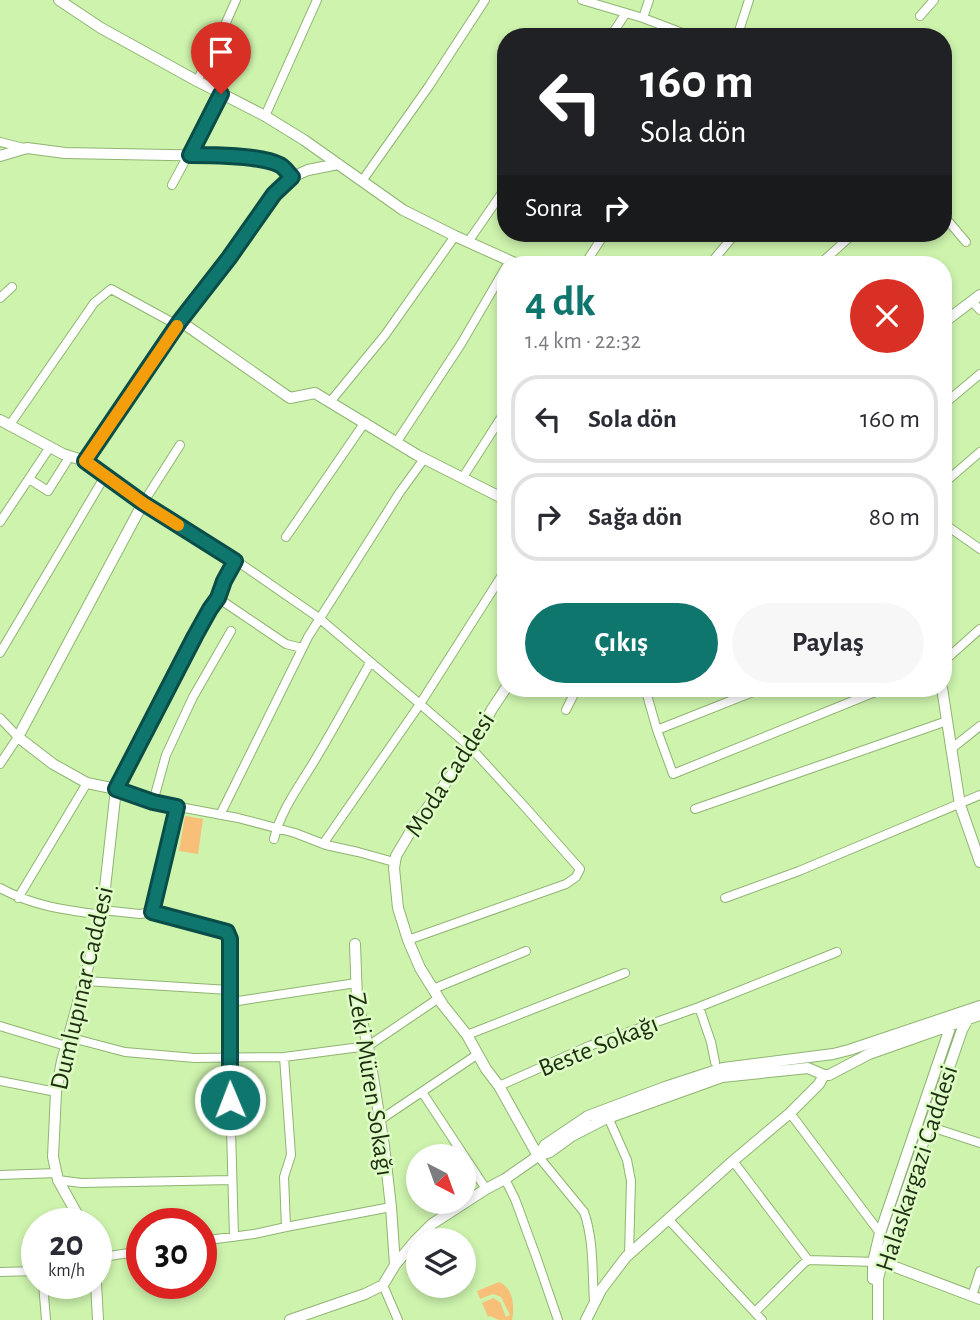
<!DOCTYPE html>
<html lang="tr">
<meta charset="utf-8">
<style>
body{margin:0;font-family:"Alegreya Sans",sans-serif;background:#f7f7f7;color:#2b2b33;height:100vh;display:flex;flex-direction:column;font-size:26px;white-space:nowrap}
*{box-sizing:border-box;margin:0}
p{font-size:23px;color:#7c7c81}
.icon{flex:none;width:38px;height:38px;fill:none;stroke:currentColor;stroke-width:2;stroke-linecap:round;stroke-linejoin:round}
.map{position:relative;flex:1;overflow:hidden}
.panel{position:absolute;left:497px;top:256px;width:455px;height:441px;display:flex;flex-direction:column;background:#fff;border-radius:28px;box-shadow:0 4px 10px #0003}
.panel>*{flex:none}
.banner{position:absolute;left:497px;top:28px;width:455px;height:214px;border-radius:28px;box-shadow:0 4px 10px #0003;background:#202124;color:#fff;overflow:hidden}
.needle{width:46px;rotate:139deg}
.controls{position:absolute;left:406px;top:1144px;display:grid;gap:14px}
.controls a{display:grid;place-items:center;width:70px;height:70px;border-radius:50%;background:#fff;box-shadow:0 4px 10px #0003;font-size:35px}
.speed{position:absolute;left:21px;top:1208px;display:flex;gap:14px;font-size:35px;font-weight:700;text-align:center}
.speed>*{display:grid;place-content:center;width:91px;height:91px;border-radius:50%;background:#fff;box-shadow:0 4px 10px #0003;line-height:1}
.speed small{font-size:18px;font-weight:400}
.speed .limit{border:10px solid #d22;background:#fff;color:#111}
.pin{position:absolute;display:grid;place-items:center;width:60px;height:60px;color:#fff;margin:-72px -30px;border-radius:50% 50% 50% 0;rotate:-45deg;box-shadow:0 0 7px #0007}
.pin .icon{rotate:45deg}
.me{position:absolute;width:77px;margin:-38px;rotate:359deg;stroke-linejoin:round;filter:drop-shadow(0 0 5px #0008)}
.turn{display:flex;align-items:center;gap:24px;height:147px;padding:0 28px;font-size:32px}
.turn .icon{width:91px;height:91px;stroke-width:2.5}
.turn b{display:block;font-size:49px;line-height:60px}
.then{display:flex;align-items:center;height:66px;padding:0 28px;background:#0003;gap:14px;font-size:26px}
.round{display:grid;place-items:center;flex:none;width:74px;height:74px;border-radius:37px;background:#f7f7f7}
.overview{display:flex;align-items:center;justify-content:space-between;height:119px;padding:0 28px}
h1{font-size:42px;font-weight:700;line-height:52px;color:#0f766e}
.cta{display:flex;gap:14px;margin-top:auto;padding:14px 28px}
.cta a{flex:1;height:80px;border-radius:42px;background:#0f766e;color:#fff;font-size:28px;font-weight:700;line-height:80px;text-align:center}
.cta a+a{background:#f7f7f7;color:#2b2b33}
ul{padding:0;list-style:none}
li{display:flex;align-items:center;gap:21px;height:88px;margin:0 14px 10px;padding:0 14px;border:4px solid #e1e1e2;border-radius:28px}
li div{flex:1}
li b{display:block;font-size:26px}
li em{font-style:normal}
.map>svg:first-child{display:block}
</style>
<div class="map">
<svg width="980" height="1320" viewBox="0 0 980 1320">
<rect width="100%" height="100%" fill="#cdf3ad"/>
<!-- green -->
<path fill="#f8bf79" d="M185,816L203,819L198,854L179,851Z
M499,1282C513,1287 515,1307 512,1320H499L490,1316L488,1317L482,1303L493,1298L500,1302L506,1317L510,1315L501,1297L493,1294L480,1299L477,1291Z"/>
<g fill="none" stroke-linecap="round" stroke-linejoin="round">
<defs>
<path id="street" d="M582,0L643,18L693,37
M920,16L934,0
M643,18L649,0
M610,37L626,13
M737,37L749,0
M197,81L224,27L236,0
M265,116L317,0
M0,142L24,148
M362,181L429,86L485,0
M172,185L221,94
M943,215L966,242
M468,242L506,187
M585,264L605,233
M710,264L736,233
M820,264L854,233
M0,298L12,287
M972,301L980,310
M330,402L385,335L455,236
M943,405L980,374
M9,426L94,303L111,289L177,325
M396,443L461,344L506,267
M180,445L143,503L244,566L319,618L420,704L323,844
M463,477L506,410
M29,479L48,491L70,456
M943,484L980,452
M0,522L50,447
M943,523L980,549
M286,537L365,422
M235,561L224,581L218,598L210,609L195,636L116,789L153,802L238,818L295,833L326,845L358,852L394,862
M218,598L286,644L302,648
M0,653L105,476
M943,662L980,629
M645,688L657,730L763,688
M566,710L577,688
M0,718L18,737L0,764
M657,730L673,774L885,688
M951,749L980,726
M153,802L166,755L193,697L231,631
M695,809L947,721
M220,815L308,637L400,492L424,459
M274,839C281,808 304,780 319,753C337,723 353,693 370,663
M0,888C33,906 65,910 102,915
M18,898L87,783
M725,898L799,871L980,795
M102,910L140,914L152,912L227,932L230,938L229,1058L234,1237
M152,912L177,808
M408,940L566,884L576,877L580,869L525,807L471,748L420,704L506,569
M85,981L229,990
M433,989L526,951
M229,1001H238L356,983
M699,1007L711,1042L715,1062
M0,1026L66,1046
M467,1035L625,973
M68,1037L125,1052L195,1058L284,1057L368,1046L439,998
M284,1057L291,1155L284,1177L286,1227
M0,1081L56,1092
M499,1086L589,1046L699,1007L837,952
M422,1092L486,1189
M790,1113L880,1233
M608,1117L627,1160L631,1181L629,1254
M380,1120L478,1054
M928,1126L980,1143
M538,1156L584,1212C594,1240 592,1272 594,1301
M733,1161L808,1260L877,1262
M0,1175L57,1173
M505,1179L515,1199L537,1259L558,1320
M58,1180L81,1183L232,1180
M668,1219L762,1320
M201,1241L254,1234L286,1227L391,1207
M96,1258L142,1251
M0,1272L37,1271
M43,1283L46,1320
M383,1285L398,1320
M972,1296L980,1271
M755,1312L802,1265L808,1260"/>
<path id="secondary" d="M59,0L101,28L197,81L265,116L304,140L403,210L455,236L517,264
M0,156L27,148L65,153L221,156L267,161L283,166L292,177
M180,321L290,398L315,393L417,455L506,500
M943,323L980,295
M0,420L63,454L85,461
M506,688L492,709L471,748L412,829L396,856L394,868L398,908L408,940L420,968L443,1005L467,1035L486,1069L499,1086L538,1156
M942,688L960,805L980,862
M355,944L357,1000L368,1046L384,1146L391,1207L395,1265
M538,1156L545,1145L588,1116L665,1087L723,1068L833,1054L849,1050L980,1006
M82,1223L58,1180L53,1157L56,1092L62,1061L102,915L116,789L87,783L53,764L18,737L143,503L85,461L180,321L229,258L274,194L292,177L308,170L338,164
M882,1262L980,1299
M873,1279V1262L880,1233L951,1025
M96,1283L98,1320
M290,1320L365,1294L383,1285L395,1265L415,1241L432,1224L486,1189L505,1179L538,1156L550,1152L572,1136L605,1119L722,1077L808,1068L824,1075H829L869,1054L980,1015
M586,1320L601,1290L626,1257L733,1161L790,1113L819,1084L824,1075
M878,1320V1279L882,1262L962,1030L968,1019"/>
</defs>
<!-- street casing -->
<use href="#street" stroke="#90b472" stroke-width="10"/>
<!-- secondary casing -->
<use href="#secondary" stroke="#90b472" stroke-width="12"/>
<!-- street -->
<use href="#street" stroke="#fff" stroke-width="8"/>
<!-- secondary -->
<use href="#secondary" stroke="#fff" stroke-width="10"/>
</g>
<g fill="none" stroke-linecap="round" stroke-linejoin="round">
<defs>
<path id="route" d="M221,94L190,155C213,155 260,155 280,165C285,168 288,173 292,177L274,194L229,258L180,321L85,461L143,503L235,561L224,581L218,598L210,609L195,636L116,789L153,802L177,807L152,912L227,932L230,939V1100"/>
</defs>
<!-- route casing -->
<use href="#route" stroke="#0a4d48" stroke-width="18"/>
<!-- route -->
<use href="#route" stroke="#0f766e" stroke-width="12"/>
<!-- slow -->
<path stroke="#f59e0b" stroke-width="12" d="M177,326L85,461L143,503L178,525"/>
</g>
<g text-anchor="middle" stroke-width="5" stroke-linejoin="round" paint-order="stroke">
<!-- street labels -->
<g font-size="26" fill="#1f2d12" stroke="#dffdc6">
<text transform="translate(449 774) rotate(-57)" y="9">Moda Caddesi</text>
<text transform="translate(81 988) rotate(-77)" y="9">Dumlupınar Caddesi</text>
<text transform="translate(598 1045) rotate(-22)" y="9">Beste Sokağı</text>
<text transform="translate(372 1084) rotate(81)" y="9">Zeki Müren Sokağı</text>
<text transform="translate(916 1168) rotate(-72)" y="9">Halaskargazi Caddesi</text>
</g>
</g>
</svg>
<div class="controls">
<a><svg class="needle" viewBox="-14 -14 28 28"><path d="M0-13l5 13h-10z" fill="#e53935"/><path d="M0 13l5-13h-10z" fill="#7c7c81"/></svg></a>
<a><svg class="icon" aria-label="layers" viewBox="0 0 24 24"><path d="M12 4l9 5-9 5-9-5zM3 14l9 5 9-5"/></svg></a>
</div>
<div class="speed"><div>20<small>km/h</small></div><div class="limit">30</div></div>
<div class="pin" style="left:221px;top:94px;background:#d93025"><svg class="icon" aria-label="arrive" viewBox="0 0 24 24"><path d="M6 21V4h12l-3 4 3 4H6"/></svg></div>
<svg class="me" style="left:230px;top:1100px" viewBox="-20 -20 40 40"><circle r="17" fill="#0f766e" stroke="#fff" stroke-width="3"/><path d="M0-11L8 9 0 5-8 9z" fill="#fff"/></svg>
<div class="banner">
<div class="turn"><svg class="icon" aria-label="left" viewBox="0 0 24 24"><path d="M17 20v-9H6M10 6l-5 5 5 5"/></svg><div><b>160 m</b>Sola dön</div></div>
<div class="then">Sonra<svg class="icon" aria-label="right" viewBox="0 0 24 24"><path d="M7 20v-9h11M14 6l5 5-5 5"/></svg></div>
</div>
<section class="panel">
<div class="overview"><div><h1>4 dk</h1><p>1.4 km · 22:32</p></div><a class="round" style="background:#d93025;color:#fff"><svg class="icon" aria-label="close" viewBox="0 0 24 24"><path d="M6 6l12 12M18 6L6 18"/></svg></a></div>
<ul>
<li><svg class="icon" aria-label="left" viewBox="0 0 24 24"><path d="M17 20v-9H6M10 6l-5 5 5 5"/></svg><div><b>Sola dön</b></div><em>160 m</em></li>
<li><svg class="icon" aria-label="right" viewBox="0 0 24 24"><path d="M7 20v-9h11M14 6l5 5-5 5"/></svg><div><b>Sağa dön</b></div><em>80 m</em></li>
</ul>
<div class="cta"><a>Çıkış</a><a>Paylaş</a></div>
</section>
</div>
